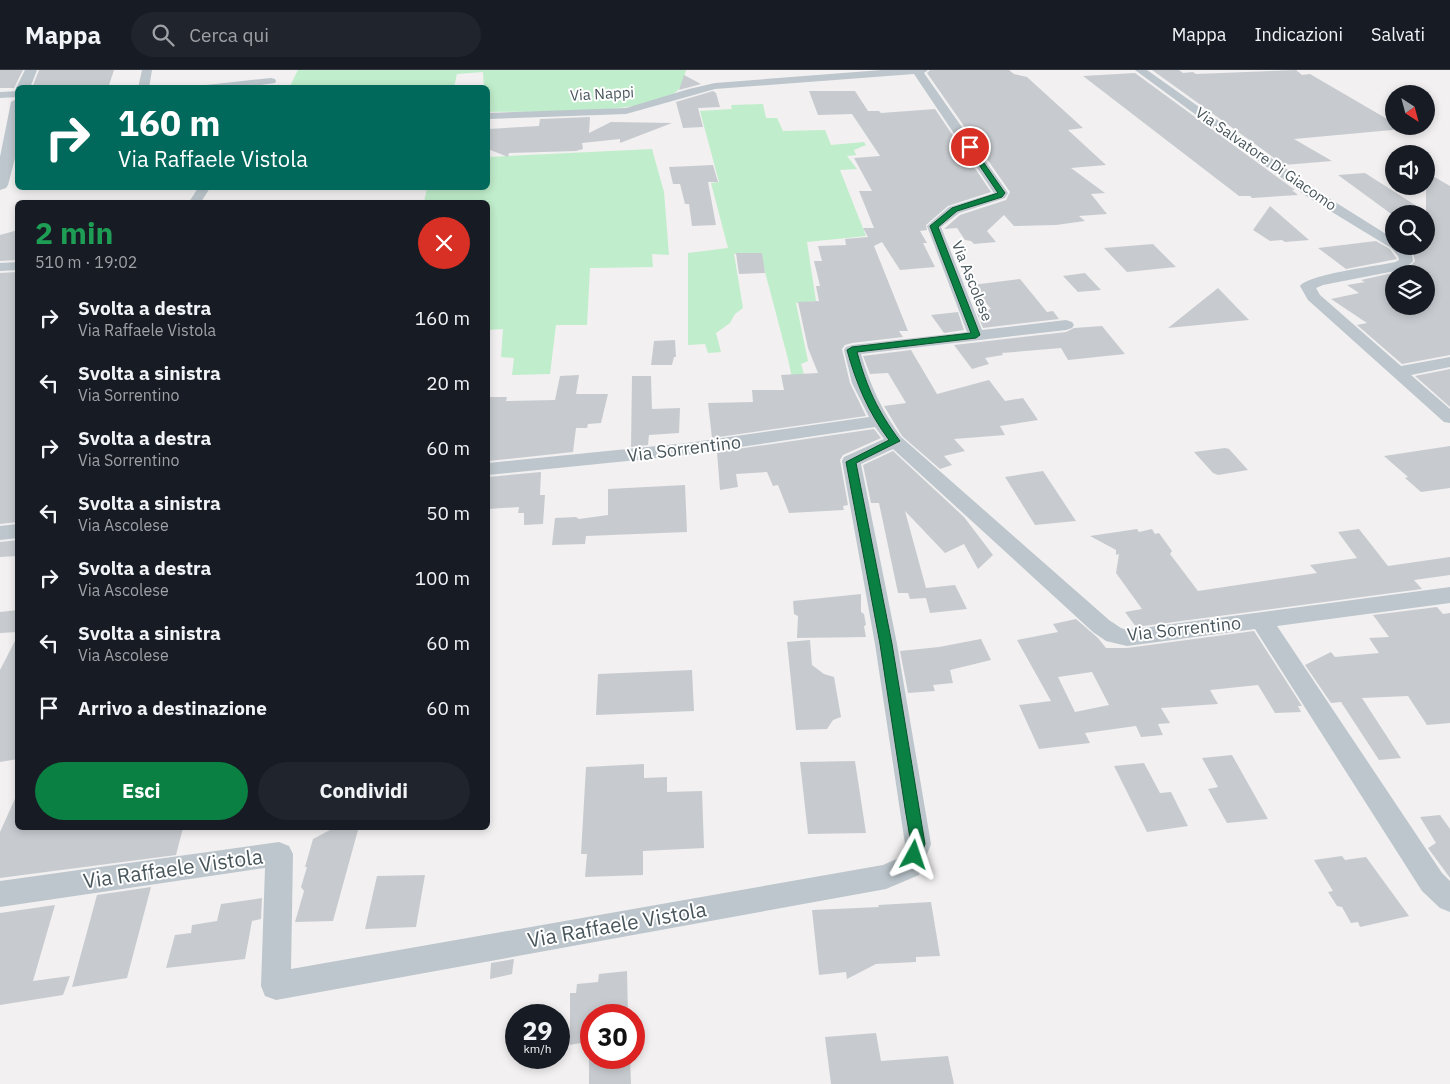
<!DOCTYPE html>
<html lang="it">
<meta charset="utf-8">
<style>
body{margin:0;font-family:"IBM Plex Sans",sans-serif;background:#20242c;color:#f1f3f6;height:100vh;display:flex;flex-direction:column;font-size:19px;white-space:nowrap}
*{box-sizing:border-box;margin:0}
p{font-size:16px;color:#9ea1a6}
.icon{flex:none;width:28px;height:28px;fill:none;stroke:currentColor;stroke-width:2;stroke-linecap:round;stroke-linejoin:round}
.map{position:relative;flex:1;overflow:hidden}
.side{position:absolute;left:15px;top:130px;width:475px;height:630px;display:flex;flex-direction:column;background:#171b24;border-radius:8px;box-shadow:0 2px 8px #0003}
.side>*{flex:none}
.hud{position:absolute;left:15px;top:15px;width:475px;height:105px;border-radius:8px;box-shadow:0 2px 8px #0003;background:#00695c;color:#fff;overflow:hidden}
.needle{width:32px;rotate:144deg}
.fabs{position:absolute;left:1385px;top:15px;display:grid;gap:10px}
.fabs a{display:grid;place-items:center;width:50px;height:50px;border-radius:50%;background:#171b24;box-shadow:0 2px 8px #0003;font-size:25px}
.speed{position:absolute;left:505px;top:934px;display:flex;gap:10px;font-size:25px;font-weight:700;text-align:center}
.speed>*{display:grid;place-content:center;width:65px;height:65px;border-radius:50%;background:#171b24;box-shadow:0 2px 8px #0003;line-height:1}
.speed small{font-size:12px;font-weight:400}
.speed .limit{border:8px solid #d22;background:#fff;color:#111}
.pin{position:absolute;display:grid;place-items:center;width:42px;height:42px;color:#fff;margin:-21px;border:2px solid #fff;border-radius:50%;box-shadow:0 1px 5px #0007}
.me{position:absolute;width:55px;margin:-28px;rotate:5deg;stroke-linejoin:round;filter:drop-shadow(0 0 4px #0008)}
.turn{display:flex;align-items:center;gap:18px;height:105px;padding:0 20px;font-size:22px}
.turn .icon{width:65px;height:65px;stroke-width:2.5}
.turn b{display:block;font-size:35px;line-height:42px}
.round{display:grid;place-items:center;flex:none;width:52px;height:52px;border-radius:26px;background:#20242c}
.head{display:flex;align-items:center;justify-content:space-between;height:85px;padding:0 20px}
h1{font-size:30px;font-weight:700;line-height:38px;color:#1e9e55}
.cta{display:flex;gap:10px;margin-top:auto;padding:10px 20px}
.cta a{flex:1;height:58px;border-radius:30px;background:#0b8043;color:#fff;font-size:20px;font-weight:700;line-height:58px;text-align:center}
.cta a+a{background:#20242c;color:#f1f3f6}
ul{padding:0;list-style:none}
li{display:flex;align-items:center;gap:15px;height:65px;padding:0 20px}
li div{flex:1}
li b{display:block;font-size:19px}
li em{font-style:normal}
header{display:flex;align-items:center;gap:30px;box-sizing:border-box;height:70px;padding:0 25px;background:#171b24;border-bottom:1px solid #363941}
header strong{font-size:24px}
nav{display:flex;gap:28px;margin-inline-start:auto;font-size:18px}
.search{width:350px;height:45px;background:#20242c;display:flex;align-items:center;gap:12px;box-sizing:border-box;padding:0 18px;border-radius:28px;color:#9ea1a6;font-size:19px}
.map>svg:first-child{display:block}
</style>
<header>
<strong>Mappa</strong>
<div class="search"><svg class="icon" aria-label="search" viewBox="0 0 24 24"><circle cx="10" cy="10" r="6"/><path d="M15 15l6 6"/></svg>Cerca qui</div>
<nav><a>Mappa</a><a>Indicazioni</a><a>Salvati</a></nav>
</header>
<div class="map">
<svg width="1450" height="1014" viewBox="0 0 1450 1014">
<rect width="100%" height="100%" fill="#f2f0f0"/>
<!-- green -->
<path fill="#c0edcb" d="M298,0H686C684,7 683,16 677,21C647,46 529,41 488,42V18L484,17L483,2L457,4L454,17L289,18Z
M763,34L766,48H777L783,61L825,60L831,75L864,72L866,75L854,80L856,85L847,86L857,99L840,100L866,166L807,172L816,231L796,233L808,291L801,294L816,345L800,346L788,289L760,183L734,184L743,238L735,244L730,253L716,263L721,282L708,283L705,274L688,275V183L728,178L711,113L719,112L700,41L732,39L731,35Z
M652,79L664,122L669,185L652,184L653,197L590,198L587,255H556L550,304L512,305L514,288L501,287L503,259L488,260V132H424L427,118H488V87Z"/>
<!-- building -->
<path fill="#c7cbcf" fill-rule="evenodd" d="M0,0H23L14,18H0Z
M39,0H114L108,18H32Z
M930,0H1009L1014,4L1027,7L1083,58L1068,60L1106,95L1071,98L1105,123L1091,124L1107,144L1079,146L1085,151L1056,155L1014,156L1004,145L987,161L996,172L974,174L971,171L965,170L957,158L944,159L960,145L1006,130L1010,122L927,3Z
M1152,0H1179L1183,3L1193,2L1196,4L1296,0L1302,5L1310,4L1394,53V56L1403,59L1294,69L1332,91L1284,95Z
M1135,3L1295,120H1292L1298,125L1252,128L1250,126H1239L1083,6Z
M684,5L701,14L679,20Z
M713,21L716,23L720,37L698,38L703,57L683,58L676,32Z
M809,21H855L868,41H879L881,43L935,39L991,122L948,136L926,155L927,160L920,161L927,173H923L935,197L900,200L882,172L874,176L908,261H899L903,267L852,273L845,275L842,279L850,313L866,346L712,368L708,333L753,332L752,320H784L781,305L818,303L808,278L798,232L819,231L816,216H820L814,191H822L818,176L846,175L845,169L868,167L863,158H874L859,121H872L854,88L880,86L852,44L818,45Z
M590,47L589,63L611,52L672,53L620,73V69L582,73L583,79L576,81L509,83L508,87L488,79V59L539,56L540,49Z
M713,95L718,112H708L716,155L692,156L689,134H685L680,114H673L669,97Z
M1426,102L1450,116V285L1402,294L1357,255L1367,253L1331,229L1359,223L1347,215L1365,212L1361,210L1406,200L1415,191L1413,184L1407,176H1426V144H1394V146L1338,105L1365,103L1426,142ZM1394,204H1426V236H1394Z
M1270,136L1309,170L1285,172L1282,170L1270,171L1253,160Z
M18,160V190L0,191V165Z
M1376,171L1390,179L1397,189L1346,199L1318,178Z
M1153,174L1176,197L1127,202L1104,178Z
M736,183H762L765,203L739,204Z
M18,202V452L0,454V203Z
M1085,203L1101,220L1078,222L1063,206Z
M1020,209L1047,242L1053,241L1059,249L983,258L976,241L991,239L972,215Z
M1218,218L1249,250L1168,258Z
M958,242L964,260L944,263L931,245Z
M1102,256L1125,284L1068,290L1061,278L1002,283L1003,285L985,288L989,294L972,299L954,275L1066,262L1074,258Z
M675,270L676,287H674L672,295H651L654,271Z
M911,280L937,324L989,310L1005,331L1023,328L1038,350L1000,356L1005,365L954,369L965,381L944,386L952,395L940,399L902,366L884,336L906,333L888,303L870,304L863,286Z
M1450,299V337L1415,306Z
M579,305L576,324H608L601,353L588,354L587,358H576L573,382L488,391V327H507L506,331L555,330L560,306Z
M632,306H651L652,339L680,338L679,363L649,365L648,375L631,377Z
M874,359L881,368L843,385L840,390L848,435L843,436L844,440L789,443L778,415L773,416L767,402L736,404L738,417L720,420L717,382Z
M1450,376V418L1421,422L1405,408L1408,407L1384,386Z
M1225,378L1229,379L1248,400L1218,405L1213,403L1194,382Z
M893,381L964,447L993,485L978,499L964,474L945,483L905,441L926,518L955,515L967,539L930,543L926,528L910,529L908,523H898L879,433H871L863,395Z
M1043,401L1076,451L1035,455L1005,407Z
M541,402L540,425H545L543,454L524,455V443H518L519,437L488,439V407Z
M685,415L687,462L586,466L585,474L552,475L555,448L576,447L579,449L608,445V419Z
M1137,459L1139,462L1152,459L1155,464L1159,463L1172,481L1170,484L1198,521L1317,503L1310,495L1357,488L1338,462L1359,459L1388,496L1450,487V505L1414,510L1422,519L1136,557L1125,542L1142,539L1116,503L1119,484L1116,485V480L1090,466Z
M18,470V486L0,487V472Z
M861,524V542L864,544L866,555L864,556L866,567L797,568L798,546L794,544L793,531Z
M1437,537L1443,544L1450,543V653L1427,655L1408,626L1362,628L1401,688L1379,690L1341,632L1331,633L1305,595L1331,582L1335,587L1379,583L1369,568L1389,567L1373,545Z
M18,540V562L0,563V542Z
M1076,549L1098,568L1106,578H1127L1254,561L1302,636H1298L1301,642L1275,643L1258,615L1210,620L1218,634L1161,638L1170,653L1158,654L1163,665L1141,667L1136,656L1085,663L1090,673L1039,679L1019,635L1051,631L1017,570L1058,562L1053,554ZM1092,602L1109,635L1075,642L1058,607Z
M18,565V689L0,692V600Z
M981,569L991,590L950,600L953,613L933,615L935,621L908,623L900,581L939,577Z
M810,570L812,595L824,604L834,607L841,647L833,650L827,659L796,660L787,572Z
M692,600L694,641L596,645L598,604Z
M1232,685L1268,749L1227,753L1208,719L1218,717L1202,688Z
M855,691L866,763L808,764L800,692Z
M1144,693L1160,723L1171,722L1188,756L1147,762L1114,696Z
M644,694V708L667,707V722L702,721L704,778L643,781V805L585,807L587,784H581L586,697Z
M18,722V758H183L176,785L0,808V762Z
M1440,745L1450,759V808L1428,778L1436,773L1420,747Z
M330,760H358L333,851L295,852L304,821L301,817L307,797H305L313,769Z
M1342,786L1345,790L1366,787L1409,846L1360,857L1358,852L1351,853L1342,837L1337,836L1328,822L1333,821L1314,790Z
M425,805L416,857L365,859L377,806Z
M151,817L127,908L72,917L97,825Z
M262,828L261,849L252,851L245,889L166,898L175,865L191,863L192,855L217,851L221,834Z
M931,832L940,886L916,887V892L876,894L847,909L846,902L819,905L812,840L879,837L878,835Z
M55,835L33,911L70,906L63,925L0,935V843Z
M514,889L512,904L490,909L491,893Z
M627,901L628,945H591V971L570,975V923H576L577,914L598,912L599,904Z
M876,963L881,991L948,986L954,1014H831L825,967Z
M589,988H630L631,1014H589Z"/>
<g fill="none" stroke-linecap="round" stroke-linejoin="round">
<!-- minor -->
<path fill="#bcc6cc" fill-rule="evenodd" d="M142,0H152L149,18H138Z
M882,0H928L924,3L1008,123L1005,128L959,143L941,157L982,260L1066,250L1072,252L1074,255L1072,258L1066,260L861,284C870,315 882,341 901,367L1109,550L1121,558L1127,560L1450,517V533L1277,556L1442,803L1450,811V842L1440,838L1422,821L1255,559L1127,576L1106,571L1093,562L893,379L861,394L897,574L931,774L919,805L886,819L276,930L265,926L261,916L265,798L0,837V811L279,772L289,776L293,784L291,899L883,795L899,788L905,774L875,574L842,391L844,387L884,369L875,357L687,385L488,405V393L687,373L869,347L852,313L844,280L846,277L852,275L967,262L927,156L949,137L994,123L914,4L715,19L626,44L488,49V43L626,38L689,19L715,13Z
M1135,0H1147L1319,122L1394,169V176H1404L1412,185L1413,191L1405,199L1323,215L1316,218L1320,225L1401,296L1450,287V297L1411,305L1450,339V353L1444,352L1308,230L1300,216C1309,204 1378,196 1395,192L1399,190L1398,186L1391,178L1309,128Z
M271,8L275,9L276,11L275,13L241,18H201L206,15Z
M18,21V27L0,28V22Z
M198,118H210L201,132H189Z
M18,192V200L0,201V193Z
M18,454V468L0,470V456Z"/>
<!-- tertiary -->
<path fill="#bcc6cc" fill-rule="evenodd" d="M25,0H37L30,18H18V20L16,18Z
M18,28V77L8,115L6,118L0,120V87L11,32Z"/>
</g>
<!-- route -->
<path fill="#0b8043" stroke="#07532c" d="M970,75L972,76L1005,123L1002,127L957,141L938,157L980,265L976,268L857,282C867,318 877,340 900,371L856,393L892,574L925,774L919,790L914,791L908,790L906,785L911,774L905,738L880,574L846,392L889,370C868,342 856,313 847,280L852,277L971,263L930,156L952,138L998,123L967,77Z"/>
<g text-anchor="middle" stroke-width="4" stroke-linejoin="round" paint-order="stroke">
<!-- far-street labels -->
<g font-size="15" fill="#48565c" stroke="#fff">
<text transform="translate(602 24) rotate(-3)" y="5">Via Nappi</text>
<text transform="translate(1266 89) rotate(35)" y="5">Via Salvatore Di Giacomo</text>
<text transform="translate(972 211) rotate(68)" y="5">Via Ascolese</text>
</g>
<!-- street labels -->
<g font-size="18" fill="#48565c" stroke="#fff">
<text transform="translate(684 379) rotate(-7)" y="6">Via Sorrentino</text>
<text transform="translate(1184 559) rotate(-6)" y="6">Via Sorrentino</text>
</g>
<!-- near-street labels -->
<g font-size="21" fill="#48565c" stroke="#fff">
<text transform="translate(173 799) rotate(-8)" y="7">Via Raffaele Vistola</text>
<text transform="translate(617 855) rotate(-10)" y="7">Via Raffaele Vistola</text>
</g>
</g>
</svg>
<div class="fabs">
<a><svg class="needle" viewBox="-14 -14 28 28"><path d="M0-13l5 13h-10z" fill="#e53935"/><path d="M0 13l5-13h-10z" fill="#9ea1a6"/></svg></a>
<a><svg class="icon" aria-label="sound" viewBox="0 0 24 24"><path d="M4 9h4l5-4v14l-5-4H4zM17 9q2 3 0 6"/></svg></a>
<a><svg class="icon" aria-label="search" viewBox="0 0 24 24"><circle cx="10" cy="10" r="6"/><path d="M15 15l6 6"/></svg></a>
<a><svg class="icon" aria-label="layers" viewBox="0 0 24 24"><path d="M12 4l9 5-9 5-9-5zM3 14l9 5 9-5"/></svg></a>
</div>
<div class="speed"><div>29<small>km/h</small></div><div class="limit">30</div></div>
<div class="pin" style="left:970px;top:77px;background:#d93025"><svg class="icon" aria-label="arrive" viewBox="0 0 24 24"><path d="M6 21V4h12l-3 4 3 4H6"/></svg></div>
<svg class="me" style="left:914px;top:785px" viewBox="-20 -20 40 40"><path d="M0-17L14 15 0 8-14 15z" fill="#0b8043" stroke="#fff" stroke-width="4"/></svg>
<div class="hud">
<div class="turn"><svg class="icon" aria-label="right" viewBox="0 0 24 24"><path d="M7 20v-9h11M14 6l5 5-5 5"/></svg><div><b>160 m</b>Via Raffaele Vistola</div></div>
</div>
<section class="side">
<div class="head"><div><h1>2 min</h1><p>510 m · 19:02</p></div><a class="round" style="background:#d93025;color:#fff"><svg class="icon" aria-label="close" viewBox="0 0 24 24"><path d="M6 6l12 12M18 6L6 18"/></svg></a></div>
<ul>
<li><svg class="icon" aria-label="right" viewBox="0 0 24 24"><path d="M7 20v-9h11M14 6l5 5-5 5"/></svg><div><b>Svolta a destra</b><p>Via Raffaele Vistola</p></div><em>160 m</em></li>
<li><svg class="icon" aria-label="left" viewBox="0 0 24 24"><path d="M17 20v-9H6M10 6l-5 5 5 5"/></svg><div><b>Svolta a sinistra</b><p>Via Sorrentino</p></div><em>20 m</em></li>
<li><svg class="icon" aria-label="right" viewBox="0 0 24 24"><path d="M7 20v-9h11M14 6l5 5-5 5"/></svg><div><b>Svolta a destra</b><p>Via Sorrentino</p></div><em>60 m</em></li>
<li><svg class="icon" aria-label="left" viewBox="0 0 24 24"><path d="M17 20v-9H6M10 6l-5 5 5 5"/></svg><div><b>Svolta a sinistra</b><p>Via Ascolese</p></div><em>50 m</em></li>
<li><svg class="icon" aria-label="right" viewBox="0 0 24 24"><path d="M7 20v-9h11M14 6l5 5-5 5"/></svg><div><b>Svolta a destra</b><p>Via Ascolese</p></div><em>100 m</em></li>
<li><svg class="icon" aria-label="left" viewBox="0 0 24 24"><path d="M17 20v-9H6M10 6l-5 5 5 5"/></svg><div><b>Svolta a sinistra</b><p>Via Ascolese</p></div><em>60 m</em></li>
<li><svg class="icon" aria-label="arrive" viewBox="0 0 24 24"><path d="M6 21V4h12l-3 4 3 4H6"/></svg><div><b>Arrivo a destinazione</b></div><em>60 m</em></li>
</ul>
<div class="cta"><a>Esci</a><a>Condividi</a></div>
</section>
</div>
